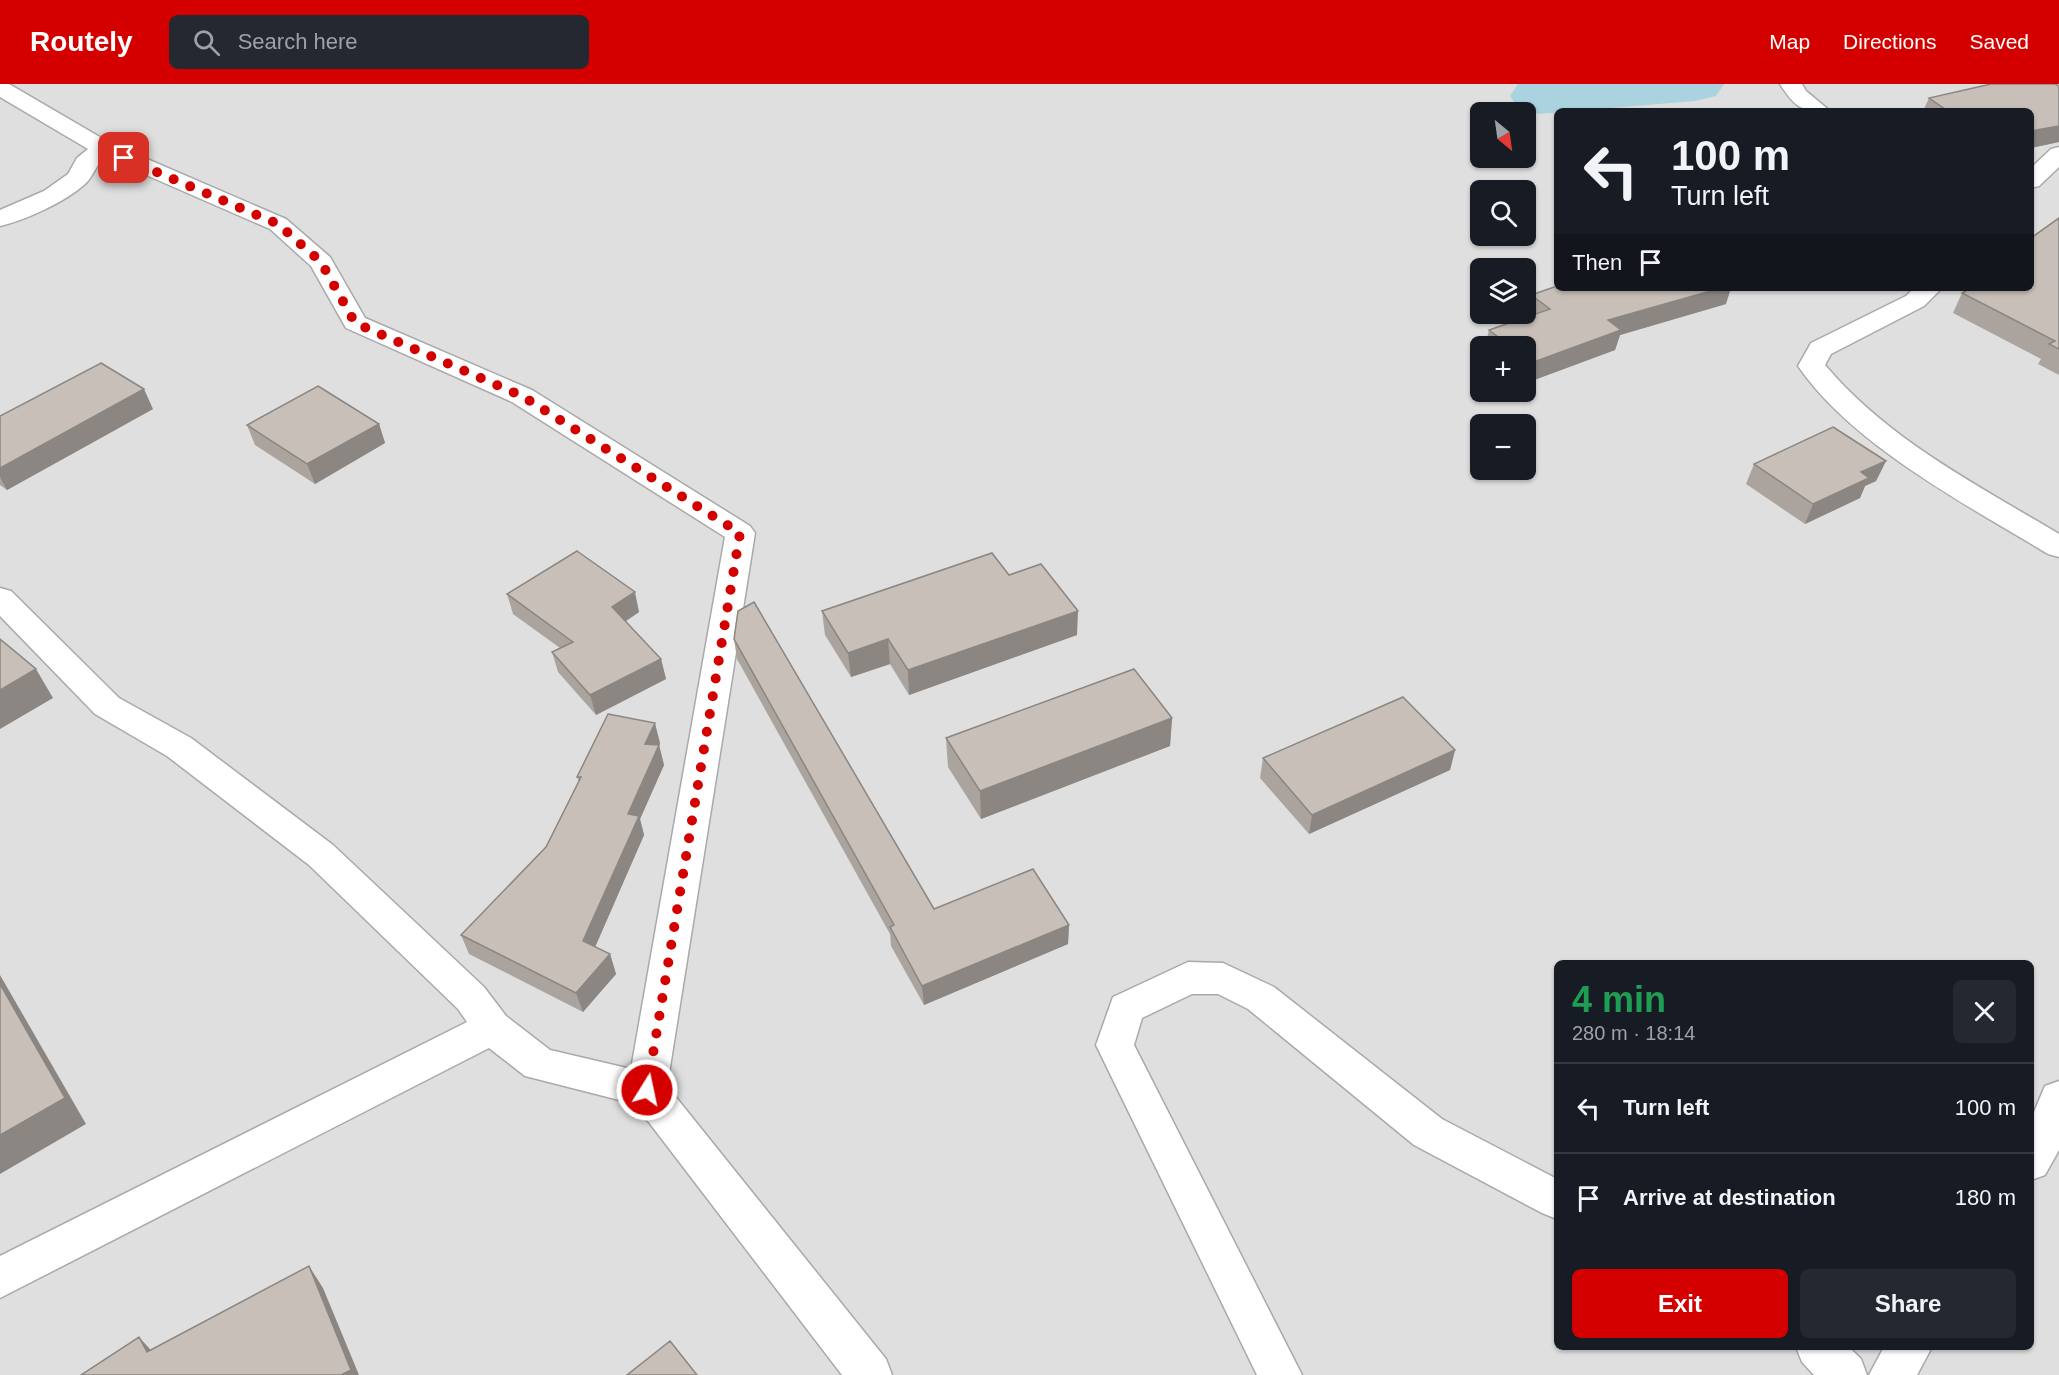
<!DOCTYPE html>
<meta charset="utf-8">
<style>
body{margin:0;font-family:Helvetica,sans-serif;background:#242831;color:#f1f3f6;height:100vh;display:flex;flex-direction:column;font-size:22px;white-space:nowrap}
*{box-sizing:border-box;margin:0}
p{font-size:20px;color:#9ea1a6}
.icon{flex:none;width:33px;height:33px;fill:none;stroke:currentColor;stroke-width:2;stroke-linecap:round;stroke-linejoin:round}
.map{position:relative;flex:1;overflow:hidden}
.details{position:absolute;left:1554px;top:876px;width:480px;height:390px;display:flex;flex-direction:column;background:#171b24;border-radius:9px;box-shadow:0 2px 4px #0004}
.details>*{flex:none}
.hud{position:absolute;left:1554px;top:24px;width:480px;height:183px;border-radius:9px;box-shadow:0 2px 4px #0004;background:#171b24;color:#f1f3f6;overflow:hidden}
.needle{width:39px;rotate:151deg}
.fabs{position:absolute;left:1470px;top:18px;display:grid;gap:12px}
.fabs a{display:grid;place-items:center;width:66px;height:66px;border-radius:9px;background:#171b24;box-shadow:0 2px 4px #0004;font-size:30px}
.pin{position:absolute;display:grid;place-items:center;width:51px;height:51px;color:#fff;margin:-26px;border-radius:12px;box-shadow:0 3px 9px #0006}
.me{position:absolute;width:66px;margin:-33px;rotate:10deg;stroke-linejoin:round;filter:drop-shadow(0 0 4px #0008)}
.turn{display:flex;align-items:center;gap:21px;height:126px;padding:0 18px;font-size:27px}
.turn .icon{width:78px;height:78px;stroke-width:2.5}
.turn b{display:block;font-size:42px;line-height:51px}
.then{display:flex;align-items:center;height:57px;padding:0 18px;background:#0003;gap:12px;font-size:22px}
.round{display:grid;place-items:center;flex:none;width:63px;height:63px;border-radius:9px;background:#242831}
.summary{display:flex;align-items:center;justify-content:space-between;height:102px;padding:0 18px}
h1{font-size:36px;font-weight:800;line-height:45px;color:#1e9e55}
.cta{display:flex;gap:12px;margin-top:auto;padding:12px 18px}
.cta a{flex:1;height:69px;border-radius:9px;background:#d40000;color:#fff;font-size:24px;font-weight:800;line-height:69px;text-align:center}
.cta a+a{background:#242831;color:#f1f3f6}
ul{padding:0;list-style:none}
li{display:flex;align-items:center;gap:18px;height:90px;padding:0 18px;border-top:2px solid #363941}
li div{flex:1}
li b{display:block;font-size:22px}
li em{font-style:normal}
header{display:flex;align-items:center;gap:36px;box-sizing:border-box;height:84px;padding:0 30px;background:#d40000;color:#fff}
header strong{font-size:28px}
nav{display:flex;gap:33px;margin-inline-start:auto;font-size:21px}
.search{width:420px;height:54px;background:#242831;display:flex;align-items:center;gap:15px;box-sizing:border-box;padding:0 21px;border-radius:9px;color:#9ea1a6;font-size:22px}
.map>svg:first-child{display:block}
</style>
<header>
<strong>Routely</strong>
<div class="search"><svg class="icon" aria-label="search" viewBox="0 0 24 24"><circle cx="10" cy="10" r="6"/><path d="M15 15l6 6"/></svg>Search here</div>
<nav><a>Map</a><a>Directions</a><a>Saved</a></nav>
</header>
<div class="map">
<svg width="2059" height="1291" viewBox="0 0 2059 1291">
<rect width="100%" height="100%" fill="#f2efe9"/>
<!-- residential -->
<path fill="#e0dfdf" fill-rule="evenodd" d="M0,0H2059V1291H0ZM1557,27H2031V204H1557ZM1480,28H1526V74H1480ZM1480,106H1526V152H1480ZM1480,184H1526V230H1480ZM1480,262H1526V308H1480ZM1480,340H1526V386H1480ZM1557,879H2031V1263H1557Z"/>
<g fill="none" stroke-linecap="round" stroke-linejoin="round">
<!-- river -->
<path fill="#aad3df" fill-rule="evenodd" d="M1518,0H1724L1716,12L1695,17L1539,30L1518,24L1510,12Z"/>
<defs>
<path id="minor" d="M0,0H9L110,59L286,135L330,173L365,234L532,306L750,442L755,449L667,1002L886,1275L892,1291H842L635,1020L525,992L489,964L0,1214V1172L467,938L458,925L309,781L167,672L95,630L0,532V504L11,507L119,614L191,654L333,761L484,903L506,932L550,966L631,985L725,453L512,318L346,244L311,182L270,145L105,73C95,82 93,93 85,100C65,118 26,136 0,142V126L44,107L68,90L77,74L88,65L0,13Z
M1780,0H1802L1806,7L1830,27C1801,27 1796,25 1780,0Z
M2059,63V83L2039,102L2031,104V84L2051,65Z
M1914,204H1942L1924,222L1831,270L1825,281C1887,355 1977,401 2059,450V473L2048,470C1967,421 1852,361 1798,282L1811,259L1906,212Z
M1188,878L1223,879L1274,903L1442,1035L1557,1095V1135L1542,1129L1414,1061L1248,925L1218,910H1192L1142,934L1134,961L1302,1291H1257L1096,961L1113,913Z
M2059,997V1066L2045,1091L2031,1096V1035L2045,1002Z
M1796,1263H1849L1861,1275L1867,1291H1814L1802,1278Z
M1884,1263H1932L1917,1291H1869Z"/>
</defs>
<!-- minor casing -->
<use href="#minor" stroke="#a9a9a9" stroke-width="3"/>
<!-- minor -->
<use href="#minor" fill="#fff" fill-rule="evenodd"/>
</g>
<!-- wall -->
<path fill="#aba49e" d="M2059,2V58L2031,64V27H1923L1929,14Z
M2059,134V291L2038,280L2041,275L1953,229L1962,209L2031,204Z
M1531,211L1726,220L1620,251L1615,266L1526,299V262H1485L1489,246L1529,232L1526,230Z
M153,325L7,406L0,401V332Z
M379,340L385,359L315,400L255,361L247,341Z
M1886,377L1876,397L1865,402L1860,414L1805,440L1746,400L1754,380Z
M1009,491L1077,551L909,611L890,580L851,593L825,551L822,527Z
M507,510L639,528L626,537L661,575L666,595L596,631L558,588L552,568L560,564L513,530Z
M734,555L934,825L1069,841L1068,860L924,921L891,862L890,850L737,575Z
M1172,634L1170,662L981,735L948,683L946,654Z
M660,659L659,661L664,681L640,735L644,751L595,863L610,870L616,890L583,928L469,870L461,851L546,763L579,698L577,693Z
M1455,666L1450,686L1309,750L1260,694L1263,674Z"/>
<!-- shaded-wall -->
<path fill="#8b8681" d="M2059,42V58L2031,64V47Z
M1721,204H1731L1726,220L1620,251L1615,266L1526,299L1531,279L1608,236Z
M144,305L153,325L7,406L0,393V384Z
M379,340L385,359L315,400L307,380Z
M1886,377L1876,397L1865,402L1860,414L1805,440L1813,420L1861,388Z
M635,508L639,528L617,543L612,523Z
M1078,527L1077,551L909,611L908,586Z
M888,555L890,580L851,593L848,569Z
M661,575L666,595L596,631L590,611Z
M36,585L53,614L0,645V606Z
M1172,634L1170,662L981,735L980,707Z
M655,639L660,659L650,680L645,660Z
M659,661L664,681L640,735L644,751L589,877L583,857L628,730Z
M1455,666L1450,686L1309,750L1312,731Z
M1069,841L1068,860L924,921L922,902Z
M610,870L616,890L583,928L576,909Z
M0,891L86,1040L0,1090Z
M309,1182L323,1204L359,1291H341Z
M139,1253L158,1274L147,1268Z"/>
<!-- building -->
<path fill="#c7bfb8" stroke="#8b8681" stroke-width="1.5" d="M1991,0H2055L2059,2V42L2031,47V27H1948L1929,14Z
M2059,134V265L2049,260L2055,257L1962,209L1971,204H2031V154Z
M1557,202V204H1721L1608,236L1621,246L1531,279L1526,275V262H1510L1489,246L1550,225L1531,211Z
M101,279L144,305L0,384V332Z
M318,302L379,340L307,380L247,341Z
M1833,343L1886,377L1861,388L1869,394L1813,420L1754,380Z
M577,467L635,508L612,523L661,575L590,611L552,568L573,558L507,510Z
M992,469L1009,491L1041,480L1078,527L908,586L888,555L848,569L822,527Z
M754,518L934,825L1033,785L1069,841L922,902L890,843L894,841L734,555L738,527Z
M0,555L36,585L0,606Z
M1134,585L1172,634L980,707L946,654Z
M1403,613L1455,666L1312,731L1263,674Z
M608,630L655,639L645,660L659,661L628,730L639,732L583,857L610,870L576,909L461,851L546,763L581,693H577Z
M0,900L65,1014L0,1051Z
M309,1182L351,1286L341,1291H81L139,1253L147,1268Z
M670,1257L697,1291H627Z"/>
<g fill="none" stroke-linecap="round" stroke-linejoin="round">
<!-- route -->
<path stroke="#d40000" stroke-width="10" stroke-dasharray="0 18" d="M124,74L278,140L321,178L355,239L522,312L740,449L647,1006"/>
</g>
</svg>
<div class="fabs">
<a><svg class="needle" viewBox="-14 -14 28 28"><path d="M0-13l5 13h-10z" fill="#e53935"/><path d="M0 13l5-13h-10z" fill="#9ea1a6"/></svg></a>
<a><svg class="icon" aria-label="search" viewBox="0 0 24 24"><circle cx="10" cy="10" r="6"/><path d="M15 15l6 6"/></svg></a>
<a><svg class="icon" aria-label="layers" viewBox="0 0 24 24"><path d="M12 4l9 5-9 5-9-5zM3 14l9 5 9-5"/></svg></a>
<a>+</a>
<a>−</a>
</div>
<div class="pin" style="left:124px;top:74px;background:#d93025"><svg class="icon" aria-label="arrive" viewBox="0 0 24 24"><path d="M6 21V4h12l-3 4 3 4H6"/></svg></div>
<svg class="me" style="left:647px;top:1006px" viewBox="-20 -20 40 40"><circle r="17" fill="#d40000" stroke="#fff" stroke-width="3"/><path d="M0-11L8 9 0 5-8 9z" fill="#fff"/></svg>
<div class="hud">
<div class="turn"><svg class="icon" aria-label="left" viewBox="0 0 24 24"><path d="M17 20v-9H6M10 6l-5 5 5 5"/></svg><div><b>100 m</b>Turn left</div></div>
<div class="then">Then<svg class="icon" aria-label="arrive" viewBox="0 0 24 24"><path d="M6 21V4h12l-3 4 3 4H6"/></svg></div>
</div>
<section class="details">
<div class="summary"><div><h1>4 min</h1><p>280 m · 18:14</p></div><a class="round"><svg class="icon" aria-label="close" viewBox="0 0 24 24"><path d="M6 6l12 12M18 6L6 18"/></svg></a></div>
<ul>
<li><svg class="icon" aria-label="left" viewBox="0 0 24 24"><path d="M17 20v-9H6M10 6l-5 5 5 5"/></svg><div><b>Turn left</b></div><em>100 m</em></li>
<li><svg class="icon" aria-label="arrive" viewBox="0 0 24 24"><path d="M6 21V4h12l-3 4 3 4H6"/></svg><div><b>Arrive at destination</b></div><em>180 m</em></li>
</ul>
<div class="cta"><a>Exit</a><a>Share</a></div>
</section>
</div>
